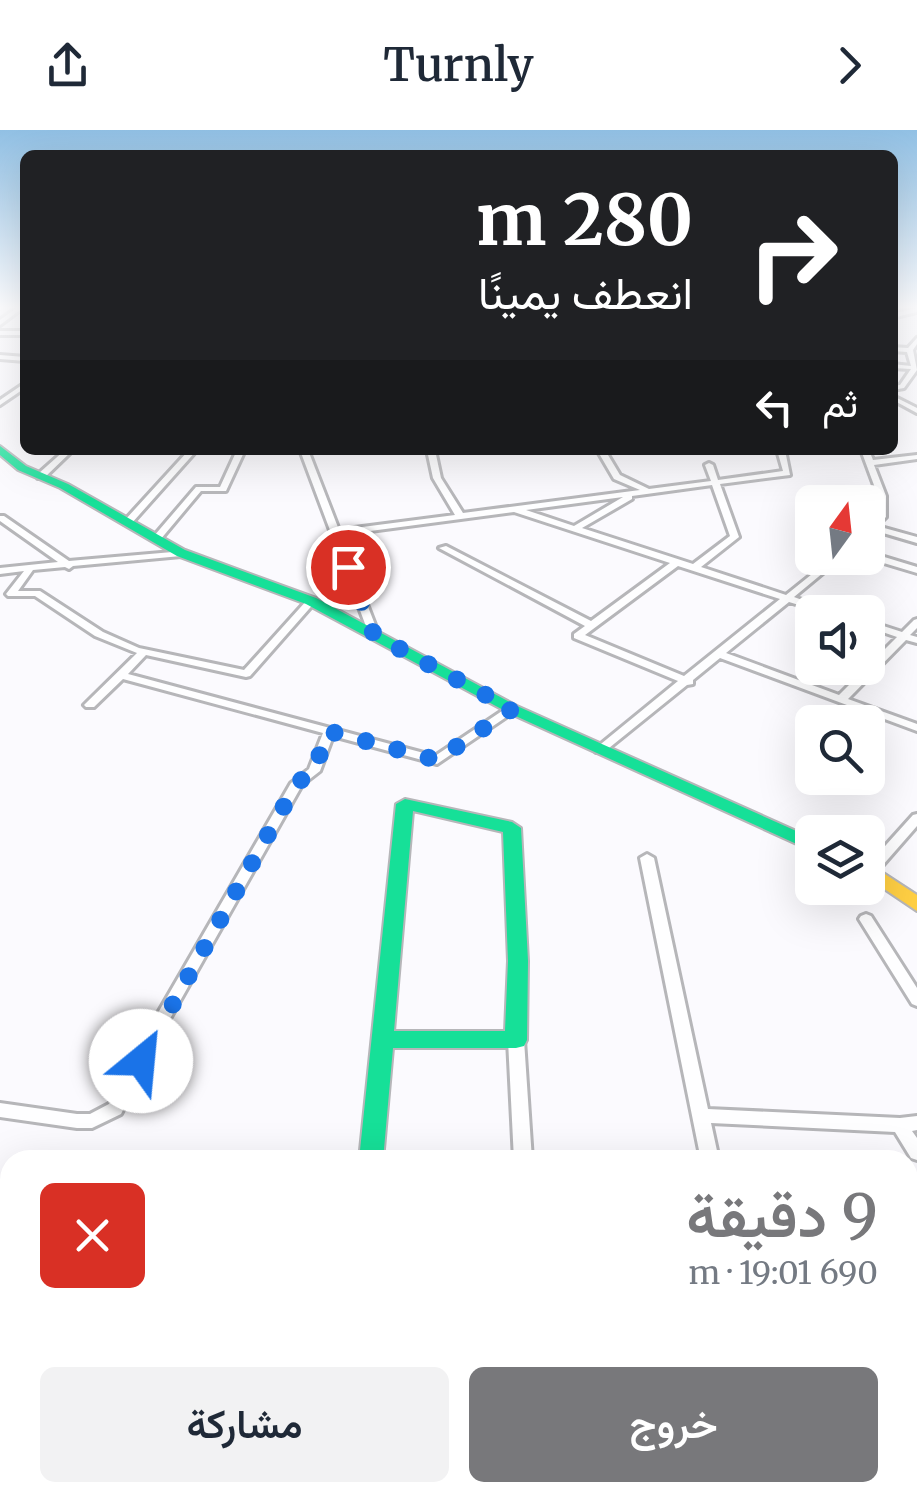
<!DOCTYPE html>
<html lang="ar">
<meta charset="utf-8">
<style>
body{margin:0;font-family:Merriweather,Vazirmatn,serif;background:#f2f2f3;color:#1f2937;direction:rtl;height:100vh;display:flex;flex-direction:column;font-size:38px;white-space:nowrap}
*{box-sizing:border-box;margin:0}
p{font-size:32px;color:#747a83}
.icon{flex:none;width:55px;height:55px;fill:none;stroke:currentColor;stroke-width:2;stroke-linecap:round;stroke-linejoin:round}
.map{position:relative;flex:1;overflow:hidden;direction:ltr}
.side{position:absolute;left:0px;top:1020px;width:918px;height:352px;display:flex;flex-direction:column;background:#fff;border-radius:30px 30px 0 0;box-shadow:0 10px 40px #0002;direction:rtl}
.side>*{flex:none}
.hud{position:absolute;left:20px;top:20px;width:878px;height:305px;border-radius:15px;box-shadow:0 10px 40px #0002;direction:rtl;background:#202124;color:#fff;overflow:hidden}
.needle{width:65px;rotate:15deg}
.controls{position:absolute;left:795px;top:355px;display:grid;gap:20px}
.controls a{display:grid;place-items:center;width:90px;height:90px;border-radius:15px;background:#fff;box-shadow:0 10px 40px #0002;font-size:50px}
.pin{position:absolute;display:grid;place-items:center;width:85px;height:85px;color:#fff;margin:-42px;border:5px solid #fff;border-radius:50%;box-shadow:0 2px 10px #0007}
.me{position:absolute;width:110px;margin:-55px;rotate:28deg;stroke-linejoin:round;filter:drop-shadow(0 0 8px #0008)}
.turn{display:flex;align-items:center;gap:35px;height:210px;padding:0 40px;font-size:45px}
.turn .icon{width:130px;height:130px;stroke-width:2.5}
.turn b{display:block;font-size:70px;line-height:85px}
.then{display:flex;align-items:center;height:95px;padding:0 40px;background:#0003;gap:20px;font-size:38px}
.round{display:grid;place-items:center;flex:none;width:105px;height:105px;border-radius:15px;background:#f2f2f3}
.overview{display:flex;align-items:center;justify-content:space-between;height:170px;padding:0 40px}
h1{font-size:60px;font-weight:600;line-height:75px;color:#78787b}
.button{display:flex;gap:20px;margin-top:auto;padding:20px 40px}
.button a{flex:1;height:115px;border-radius:15px;background:#78787b;color:#fff;font-size:40px;font-weight:600;line-height:115px;text-align:center}
.button a+a{background:#f2f2f3;color:#1f2937}
header{display:flex;justify-content:space-between;align-items:center;height:130px;padding:0 40px;background:#fff;font-size:45px;font-weight:600}
.map>svg:first-child{display:block}
</style>
<header><svg class="icon" aria-label="forward" viewBox="0 0 24 24"><path d="M9 5l7 7-7 7"/></svg>Turnly<svg class="icon" aria-label="share" viewBox="0 0 24 24"><path d="M12 15V3M7 8l5-5 5 5M5 13v7h14v-7"/></svg></header>
<div class="map">
<svg width="917" height="1371" viewBox="0 0 917 1371">
<rect width="100%" height="100%" fill="#fbfafe"/>
<g fill="none" stroke-linecap="round" stroke-linejoin="round">
<defs>
<path id="street" d="M18,177H24L0,195V190Z
M917,178V182L892,188V184Z
M0,201H25V205H0Z
M917,208V214L913,220L917,240L904,258L892,260V256L900,255L911,239L892,238V234L911,236L907,222L892,221V217L908,218Z
M0,225L25,227V231L0,229Z
M25,253V258L0,275V270Z
M892,268H897L917,278V283L893,270Z
M65,320H73L44,348H38V344Z
M189,320H197L131,394H125V390Z
M237,320H245L226,361H201L160,410H154V406L196,357H220Z
M300,320H308L339,400L455,385L433,348L427,320H435L441,348L463,383L640,360L614,349L597,320H605L620,345L649,359L711,351L705,335L709,333L713,335L718,350L783,341L777,320H785L790,345L720,354L739,407L701,437L786,465L832,428H841L794,467L835,482H822L789,472L726,523L839,565L897,507L868,497V491L902,502L914,490L917,489V498L910,505L917,507V513L906,510L848,569L917,594V601L720,528L693,550V554L687,555L604,622H596L594,620L596,618L678,551L574,508V504L585,496L439,418L446,416L591,491L670,433L514,382L340,405L379,505L378,507H370ZM712,355L730,406L693,434L582,398L632,369V366ZM623,367L574,396L526,380ZM678,436L780,469L684,546L585,505Z
M861,320H869L873,330L917,325V329L874,335L886,366V387L877,396L917,407V413L873,400L868,402V396L878,386V366Z
M0,386H4L69,431L184,421V425L181,426L73,436L69,439L65,437L33,440L18,461H40L103,502L139,518L244,540L308,469H314L316,471L250,546L246,547L146,525L128,544L435,626L508,577H516L518,579L437,634L333,606L320,641L302,655L163,901L121,984L92,998H77L0,987V973L77,984H90L109,974L151,895L291,653L309,639L323,603L123,549L94,577H86L84,575L86,573L137,523L95,506L35,466H8L6,464L24,441L0,444V438L58,432L0,391Z
M868,422L917,437V443L867,428Z
M917,684V696L875,744L868,745V735L913,685Z
M647,724L654,728L708,979L900,988L917,986V1000L912,1001L917,1008V1030L911,1028L895,1002L711,993L719,1030H701L640,728Z
M866,784L871,786L917,858V876L912,874L859,789L861,786Z
M516,904L521,906L524,910L532,1030H514L508,910L511,906Z
M280,1362H302L300,1371H278Z
M751,1362H773L775,1371H753Z"/>
<path id="fast" d="M0,316L26,336L68,354L185,420L316,468L517,576L812,708V721L507,582L306,474L177,426L60,358L18,340L0,325Z
M405,669L512,692L521,698L528,831L527,910L524,916L516,918H393L383,1030H359L396,674ZM413,681L503,702L508,831L505,901H394Z"/>
<path id="slow" d="M868,733L917,765V781L868,748Z"/>
</defs>
<!-- street casing -->
<use href="#street" stroke="#b6b6b9" stroke-width="6"/>
<!-- fast casing -->
<use href="#fast" stroke="#b6b6b9" stroke-width="4"/>
<!-- slow casing -->
<use href="#slow" stroke="#b6b6b9" stroke-width="4"/>
<!-- street -->
<use href="#street" fill="#fefeff" fill-rule="evenodd"/>
<!-- fast -->
<use href="#fast" fill="#16e098" fill-rule="evenodd"/>
<!-- slow -->
<use href="#slow" fill="#ffcf43" fill-rule="evenodd"/>
</g>
<!-- sky -->
<linearGradient id="sky" x2="0" y2="1"><stop stop-color="#91c0e4"/><stop offset="0.48" stop-color="#fdfdff"/><stop offset="1" stop-color="#fdfdff" stop-opacity="0"/></linearGradient>
<rect width="917" height="369" fill="url(#sky)"/>
<g fill="none" stroke-linecap="round" stroke-linejoin="round">
<!-- route -->
<path stroke="#1a73e8" stroke-width="18" stroke-dasharray="0 32.4" d="M141,931L297,653L314,641L328,601L437,630L512,579L374,505L348,437"/>
</g>
</svg>
<div class="controls">
<a><svg class="needle" viewBox="-14 -14 28 28"><path d="M0-13l5 13h-10z" fill="#e53935"/><path d="M0 13l5-13h-10z" fill="#747a83"/></svg></a>
<a><svg class="icon" aria-label="sound" viewBox="0 0 24 24"><path d="M4 9h4l5-4v14l-5-4H4zM17 9q2 3 0 6"/></svg></a>
<a><svg class="icon" aria-label="search" viewBox="0 0 24 24"><circle cx="10" cy="10" r="6"/><path d="M15 15l6 6"/></svg></a>
<a><svg class="icon" aria-label="layers" viewBox="0 0 24 24"><path d="M12 4l9 5-9 5-9-5zM3 14l9 5 9-5"/></svg></a>
</div>
<div class="pin" style="left:348px;top:437px;background:#d93025"><svg class="icon" aria-label="arrive" viewBox="0 0 24 24"><path d="M6 21V4h12l-3 4 3 4H6"/></svg></div>
<svg class="me" style="left:141px;top:931px" viewBox="-20 -20 40 40"><circle r="19" fill="#fff"/><path d="M0-13L10 11 0 6-10 11z" fill="#1a73e8"/></svg>
<div class="hud">
<div class="turn"><svg class="icon" aria-label="right" viewBox="0 0 24 24"><path d="M7 20v-9h11M14 6l5 5-5 5"/></svg><div><b>280 m</b>انعطف يمينًا</div></div>
<div class="then">ثم<svg class="icon" aria-label="left" viewBox="0 0 24 24"><path d="M17 20v-9H6M10 6l-5 5 5 5"/></svg></div>
</div>
<section class="side">
<div class="overview"><div><h1>9 دقيقة</h1><p>690 m · 19:01</p></div><a class="round" style="background:#d93025;color:#fff"><svg class="icon" aria-label="close" viewBox="0 0 24 24"><path d="M6 6l12 12M18 6L6 18"/></svg></a></div>
<div class="button"><a>خروج</a><a>مشاركة</a></div>
</section>
</div>
